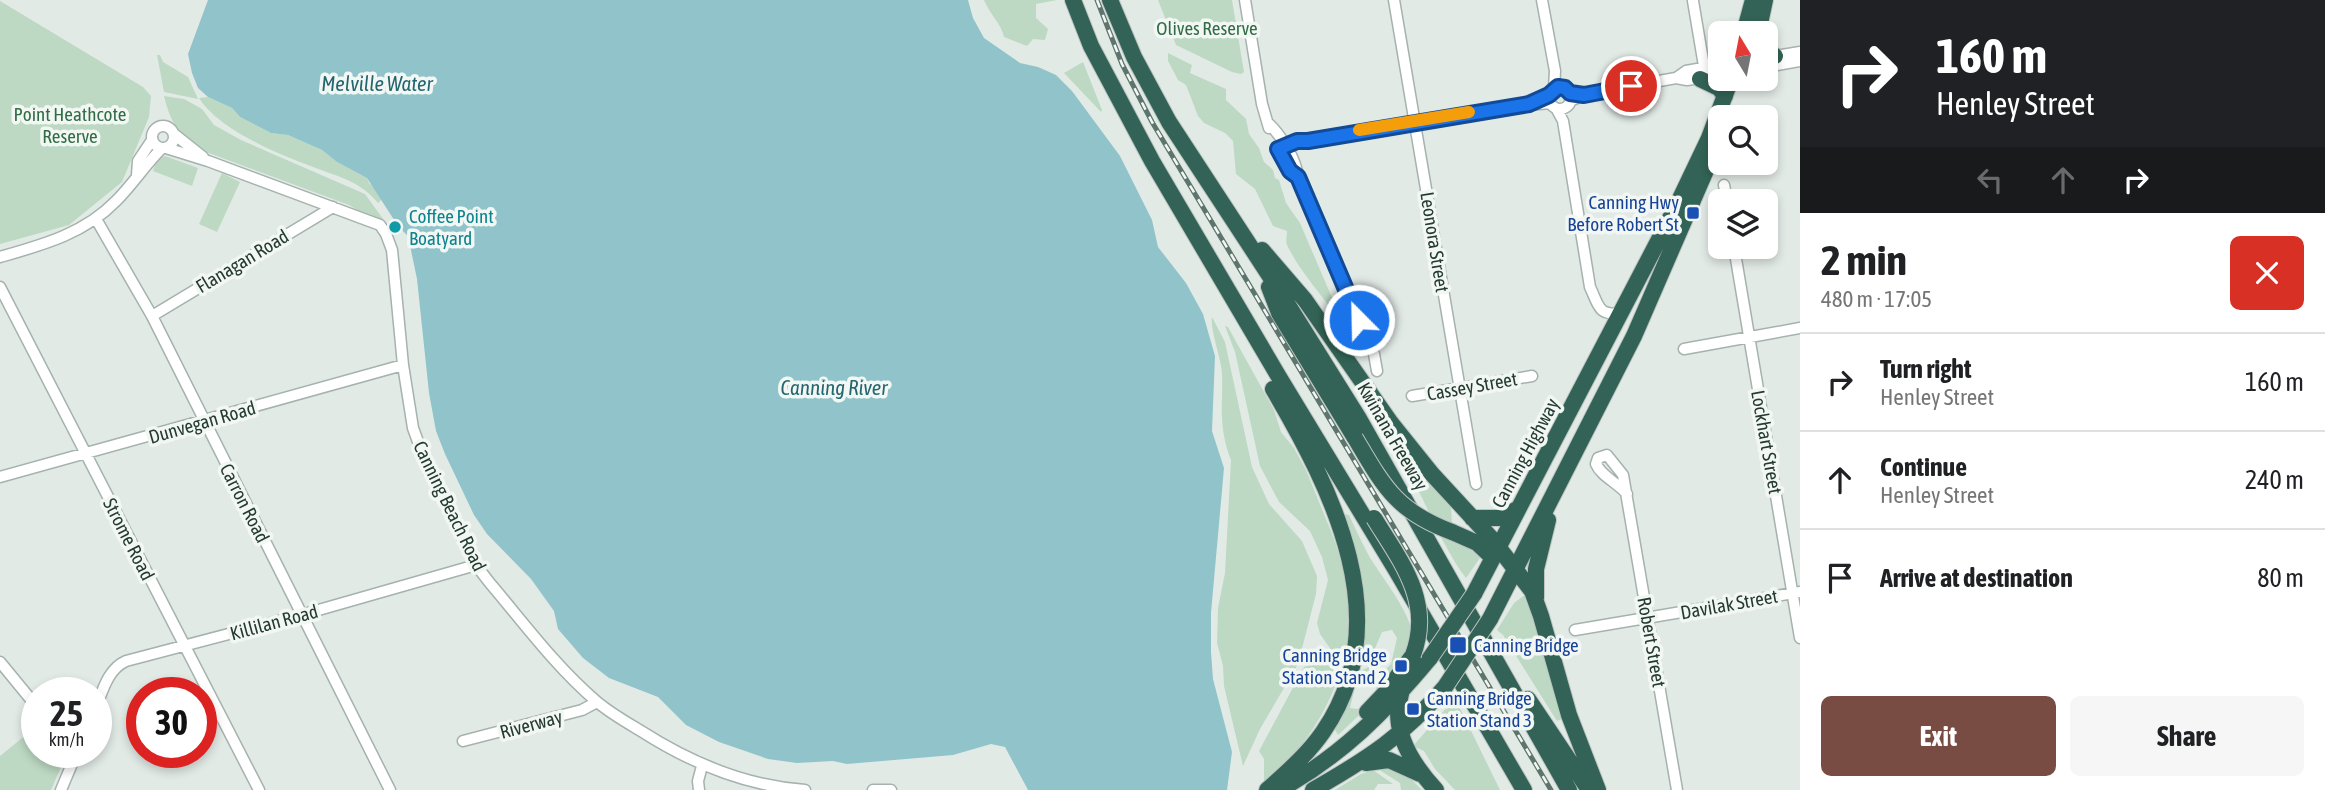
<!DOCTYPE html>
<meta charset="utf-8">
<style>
body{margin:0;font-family:"Asap Condensed",sans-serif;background:#f6f6f6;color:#202124;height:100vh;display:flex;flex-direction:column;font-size:26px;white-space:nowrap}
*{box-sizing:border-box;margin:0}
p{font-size:23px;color:#757577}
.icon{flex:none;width:38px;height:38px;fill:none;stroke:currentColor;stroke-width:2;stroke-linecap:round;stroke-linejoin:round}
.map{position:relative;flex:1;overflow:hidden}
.panel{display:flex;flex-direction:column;background:#fff;width:525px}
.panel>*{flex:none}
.guide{background:#202124;color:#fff;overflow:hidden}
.needle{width:46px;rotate:350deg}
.fabs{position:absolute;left:1708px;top:21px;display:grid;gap:14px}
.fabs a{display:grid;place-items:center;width:70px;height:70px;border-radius:10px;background:#fff;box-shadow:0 4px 10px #0003;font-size:35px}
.speed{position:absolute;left:21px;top:677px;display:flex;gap:14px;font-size:35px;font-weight:700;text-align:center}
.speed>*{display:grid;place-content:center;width:91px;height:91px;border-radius:50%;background:#fff;box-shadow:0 4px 10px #0003;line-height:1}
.speed small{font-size:18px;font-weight:400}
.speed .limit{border:10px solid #d22;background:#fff;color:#111}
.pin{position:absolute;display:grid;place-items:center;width:60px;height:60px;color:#fff;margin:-30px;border:4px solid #fff;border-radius:50%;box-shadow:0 2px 7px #0007}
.me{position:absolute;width:77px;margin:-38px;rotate:337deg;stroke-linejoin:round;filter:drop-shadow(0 0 5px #0008)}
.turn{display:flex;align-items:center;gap:24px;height:147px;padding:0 21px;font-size:32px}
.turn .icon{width:91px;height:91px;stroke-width:2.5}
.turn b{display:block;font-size:49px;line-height:60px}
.lanes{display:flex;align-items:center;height:66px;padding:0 21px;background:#0003;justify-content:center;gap:35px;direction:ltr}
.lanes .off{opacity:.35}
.round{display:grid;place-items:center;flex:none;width:74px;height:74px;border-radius:10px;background:#f6f6f6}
.headline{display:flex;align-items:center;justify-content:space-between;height:119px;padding:0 21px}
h1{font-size:42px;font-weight:700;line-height:52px}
.button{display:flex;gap:14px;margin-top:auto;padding:14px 21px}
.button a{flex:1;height:80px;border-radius:10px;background:#784c42;color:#fff;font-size:28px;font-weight:700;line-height:80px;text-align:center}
.button a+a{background:#f6f6f6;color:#202124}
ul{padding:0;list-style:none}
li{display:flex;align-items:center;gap:21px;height:98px;padding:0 21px;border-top:2px solid #e0e0e0}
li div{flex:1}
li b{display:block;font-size:26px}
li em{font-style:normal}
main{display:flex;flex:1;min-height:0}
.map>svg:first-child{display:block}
</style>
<main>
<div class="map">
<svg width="1800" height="790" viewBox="0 0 1800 790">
<rect width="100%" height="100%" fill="#e2eae6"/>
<!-- green -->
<path fill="#bdd9c3" d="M984,0H1057L1036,4V18L1048,29L1045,40L1033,39L1027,46L1004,37C1001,23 990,15 984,0Z
M1158,0H1232L1244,72L1241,74L1232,72L1176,45Z
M0,1L143,87L151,96L149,117L122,182L69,225L0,244Z
M1168,53L1192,65L1190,73L1226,89V100L1246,119L1249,134L1259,148L1264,162L1273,170L1275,178L1279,180L1286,203L1300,223L1333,300L1338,321L1336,322C1331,316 1331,308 1326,302C1313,285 1298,267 1288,247C1285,242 1287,236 1287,231L1273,226L1255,189L1236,174L1233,141L1225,133L1204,123L1198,116L1186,85L1178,80L1168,61Z
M157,55H160L163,62L188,77L198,99L164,92Z
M1083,62L1102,110L1101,112L1064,73Z
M164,96L184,99L202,109L214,125L241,140L365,194L391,230L349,205L198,149C179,136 169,119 164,96Z
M208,97L232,108L240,117L271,133L288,135L322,150L337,162L367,178L369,183L385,197L378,203C360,181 339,177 313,167C278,154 219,130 199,98Z
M165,156L198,168L192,186L153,171L157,159Z
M222,173L240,182L217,232L199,224Z
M1212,317L1225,342L1252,467L1269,504L1302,541L1317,576L1316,594L1298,664L1260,729L1243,766L1224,686L1223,666L1217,643L1218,608L1225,573L1231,460C1223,440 1221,420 1222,399C1222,389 1223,377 1221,366C1219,353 1210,328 1212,317Z
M1225,326L1228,327L1274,410L1281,432L1294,448L1306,470L1333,536L1349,584V647L1343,657L1332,651L1320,634L1317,623L1328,580L1322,557L1310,531L1279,502L1260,466L1235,352Z
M1368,401L1414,464L1451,507L1452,525L1480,552V558L1466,578C1446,552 1434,521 1419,492C1404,463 1384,436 1367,408Z
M1341,513L1349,515C1355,528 1361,541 1368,554C1378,573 1416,618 1412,639C1408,657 1389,681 1375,692L1380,675L1391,664L1397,638L1392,630L1382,632L1370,660L1365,662L1359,661L1365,609L1360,575Z
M1526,594L1565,718L1557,721L1503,635L1497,630L1514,603Z
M1319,663L1341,664C1336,696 1311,736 1289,760C1282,768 1272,774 1264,781V759L1259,751L1304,667Z
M1371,666L1374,671L1355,687L1350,708L1358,709L1371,704L1338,735L1333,726L1340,717L1358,672Z
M1455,698L1500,790H1455L1435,769L1424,751L1413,746Z
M37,726V752L60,753L65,758L51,790H0V756Z
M1385,766L1403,771L1422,790H1401L1400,783L1381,771V767Z
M1373,770L1393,784H1378L1374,790H1335L1361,774Z"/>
<!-- water -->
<path fill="#90c4ca" d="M208,0H968L973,18L984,38L1020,63L1038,67L1056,75L1072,91L1120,156L1152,220L1158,247L1186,283L1203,314L1215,356L1212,431L1224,468L1211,613V652L1213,679L1232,752L1227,790H1028L1005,747L991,744L953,755L847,764L833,761L797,763L768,759L719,742L686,725L658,697L609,678L583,658L558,629L554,611L531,579L487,534L474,515L445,454L436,431L429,393L417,279L408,236L398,226L367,178L337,162L322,150L288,135L271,133L240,117L232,108L208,97L198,88L192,73L188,54Z"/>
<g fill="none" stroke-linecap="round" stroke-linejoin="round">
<defs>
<path id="minor" d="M1245,0L1262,104L1269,128
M1394,0L1476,484
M1542,0L1555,71L1554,88
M1693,1L1706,78
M1769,57L1800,52
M1766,67L1800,61
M1676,78L1686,71L1720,65
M1549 98a11 11 0 1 1 22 0a11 11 0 1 1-22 0Z
M1570,101L1584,95L1631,86L1676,78L1687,80L1720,75
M1556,108L1563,121L1590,287C1599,306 1598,316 1621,313
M1268,123C1281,135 1296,159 1298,177L1374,354L1377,371
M152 137a11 11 0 1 1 22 0a11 11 0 1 1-22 0Z
M174,134L203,157
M166,148L208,161L380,225L386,234L392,250L403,365L413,428L428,469L476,565L489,582C523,622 556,667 596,701C610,713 626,722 641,731C691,763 745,786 805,790
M1278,149L1297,141H1308L1489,109L1550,103
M137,175L138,161L152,140
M1724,185L1727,201
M96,219L152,316L390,790
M1734,247L1800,638
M0,257C42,245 84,234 116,201C132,185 145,165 162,148
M0,287L259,790
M152,316L333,207
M1684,349L1800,328
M1412,396L1532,376
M0,477L403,365
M1627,494C1618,483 1601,476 1596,464L1598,458L1607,455L1623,475L1677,790
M1575,630L1800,592
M0,662L37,707
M96,707C103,690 108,669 126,661L301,615L476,565
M463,741L582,710L597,702
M61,790L77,752
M699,790L698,781L702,766
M873,790H891"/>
<path id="highway" d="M1073,0L1091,46L1152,161L1279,377L1396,570L1524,790
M1110,0L1134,57L1169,122L1273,281L1358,417L1569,790
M1744,33L1753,0
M1758,33L1765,0
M1766,50L1775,56
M1700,79L1719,88L1725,96
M1262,250L1305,300L1391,423L1432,474L1492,539L1532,591L1541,616L1569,715L1598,790
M1269,287L1279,313L1355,438
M1472,518H1500L1519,508
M1452,532L1477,543L1493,558
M1474,594L1678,203L1709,138L1731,79
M1536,598V569L1548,520
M1490,619L1634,336L1720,138
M1401,694C1390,730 1412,764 1436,790
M1528,699L1589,790
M1367,712L1386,692L1413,655
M1366,763L1389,760L1420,774
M1267,790C1287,772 1307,755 1323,732C1399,622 1333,491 1273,389
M1279,790C1340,757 1386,711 1430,658
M1313,790C1369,758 1403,736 1445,687"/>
</defs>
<!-- minor casing -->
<use href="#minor" stroke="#a5b2ad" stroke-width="13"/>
<!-- highway casing -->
<use href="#highway" stroke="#bdc4c2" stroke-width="18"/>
<!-- minor -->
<use href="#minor" stroke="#fff" stroke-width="10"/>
<!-- highway -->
<use href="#highway" stroke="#336356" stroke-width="16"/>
<defs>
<path id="rail" d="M1097,0L1122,64L1152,122L1551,790"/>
</defs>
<!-- rail casing -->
<use href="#rail" stroke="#5e756e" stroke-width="5"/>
<!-- rail -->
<use href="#rail" stroke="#f2f7f4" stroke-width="2.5" stroke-dasharray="8" stroke-linecap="butt"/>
<defs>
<path id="highway-bridge" d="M1355,438C1384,487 1396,511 1452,532
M1374,518C1401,562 1433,601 1413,655
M1430,658L1474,594
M1445,687L1490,619"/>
</defs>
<!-- highway-bridge casing -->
<use href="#highway-bridge" stroke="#bdc4c2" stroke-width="18" stroke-linecap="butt"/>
<!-- highway-bridge -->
<use href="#highway-bridge" stroke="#336356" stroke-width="16"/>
</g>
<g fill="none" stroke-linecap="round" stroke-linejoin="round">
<defs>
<path id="route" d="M1359,320L1298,177L1290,171L1278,149L1297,141H1308L1529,104L1549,95L1558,87L1565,88L1570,93L1584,95L1631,86"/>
</defs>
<!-- route casing -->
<use href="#route" stroke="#114b97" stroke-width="18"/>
<!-- route -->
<use href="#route" stroke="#1a73e8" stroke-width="12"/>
<!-- slow -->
<path stroke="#f59e0b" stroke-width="12" d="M1359,130L1469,112"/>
</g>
<!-- markers -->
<g fill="#1a4fb4" stroke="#f2f7f4" stroke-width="2.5">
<rect x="1686" y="206" width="14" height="14" rx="3.5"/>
<rect x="1449" y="636" width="18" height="18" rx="3.5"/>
<rect x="1394" y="659" width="14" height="14" rx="3.5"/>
<rect x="1406" y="702" width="14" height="14" rx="3.5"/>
</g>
<circle fill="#0f9aa8" stroke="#f2f7f4" stroke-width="2.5" cx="395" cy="227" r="7"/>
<g text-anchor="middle" stroke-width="7" stroke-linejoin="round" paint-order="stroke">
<!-- park labels -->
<g font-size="19" fill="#326c46" stroke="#f2f7f4">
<text x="1207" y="35">Olives Reserve</text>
<text x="70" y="121">Point Heathcote<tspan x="70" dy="22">Reserve</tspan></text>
</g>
<!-- transit labels -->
<g font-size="19" fill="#164399" stroke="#f2f7f4" text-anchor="end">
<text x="1679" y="209">Canning Hwy<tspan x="1679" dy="22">Before Robert St</tspan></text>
<text x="1474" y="652" text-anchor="start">Canning Bridge</text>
<text x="1387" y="662">Canning Bridge<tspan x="1387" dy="22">Station Stand 2</tspan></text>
<text x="1427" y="705" text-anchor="start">Canning Bridge<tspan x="1427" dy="22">Station Stand 3</tspan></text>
</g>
<!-- culture labels -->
<g font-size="19" fill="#0d838f" stroke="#f2f7f4" text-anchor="start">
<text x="409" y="223">Coffee Point<tspan x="409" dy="22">Boatyard</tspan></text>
</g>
<!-- street labels -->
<g font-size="19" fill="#243a33" stroke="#f2f7f4">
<text transform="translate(1435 242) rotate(81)" y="7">Leonora Street</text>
<text transform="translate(242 261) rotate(-31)" y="7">Flanagan Road</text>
<text transform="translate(1472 386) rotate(-10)" y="7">Cassey Street</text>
<text transform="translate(202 422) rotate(-16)" y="7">Dunvegan Road</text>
<text transform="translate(1393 436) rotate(60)" y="7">Kwinana Freeway</text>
<text transform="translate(1767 442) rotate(80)" y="7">Lockhart Street</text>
<text transform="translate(1525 453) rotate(-62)" y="7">Canning Highway</text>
<text transform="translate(245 503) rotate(63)" y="7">Carron Road</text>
<text transform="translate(450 506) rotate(64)" y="7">Canning Beach Road</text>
<text transform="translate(129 539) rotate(63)" y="7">Strome Road</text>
<text transform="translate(1729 604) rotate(-10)" y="7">Davilak Street</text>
<text transform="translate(274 622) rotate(-15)" y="7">Killilan Road</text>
<text transform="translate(1652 642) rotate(80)" y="7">Robert Street</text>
<text transform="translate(531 724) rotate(-15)" y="7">Riverway</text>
</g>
<!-- water labels -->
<g font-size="21" font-style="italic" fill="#24666f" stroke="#f2f7f4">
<text x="377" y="91">Melville Water</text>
<text x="834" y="395">Canning River</text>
</g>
</g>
</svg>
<div class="fabs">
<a><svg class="needle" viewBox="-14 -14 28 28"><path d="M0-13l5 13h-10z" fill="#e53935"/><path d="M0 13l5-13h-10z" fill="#757577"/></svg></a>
<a><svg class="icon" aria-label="search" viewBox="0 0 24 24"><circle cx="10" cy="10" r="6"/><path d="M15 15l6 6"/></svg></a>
<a><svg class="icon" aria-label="layers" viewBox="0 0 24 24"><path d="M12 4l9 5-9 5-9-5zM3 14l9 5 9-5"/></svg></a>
</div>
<div class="speed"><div>25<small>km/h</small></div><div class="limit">30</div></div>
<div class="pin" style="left:1631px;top:86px;background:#d93025"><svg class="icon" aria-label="arrive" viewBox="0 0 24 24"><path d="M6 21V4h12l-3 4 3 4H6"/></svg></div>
<svg class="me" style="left:1359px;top:320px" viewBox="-20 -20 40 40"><circle r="17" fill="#1a73e8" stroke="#fff" stroke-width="3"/><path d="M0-11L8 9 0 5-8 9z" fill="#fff"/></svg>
</div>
<section class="panel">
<div class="guide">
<div class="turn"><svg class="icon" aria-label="right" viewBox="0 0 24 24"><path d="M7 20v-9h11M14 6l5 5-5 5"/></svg><div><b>160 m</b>Henley Street</div></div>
<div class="lanes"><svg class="icon off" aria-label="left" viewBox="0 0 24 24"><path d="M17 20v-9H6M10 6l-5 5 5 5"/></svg><svg class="icon off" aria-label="ahead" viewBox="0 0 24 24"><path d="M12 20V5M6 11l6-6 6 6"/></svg><svg class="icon" aria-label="right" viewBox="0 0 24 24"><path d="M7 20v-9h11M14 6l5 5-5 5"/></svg></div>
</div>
<div class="headline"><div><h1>2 min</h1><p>480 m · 17:05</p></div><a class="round" style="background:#d93025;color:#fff"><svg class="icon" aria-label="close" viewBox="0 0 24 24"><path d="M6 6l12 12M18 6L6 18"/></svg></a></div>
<ul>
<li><svg class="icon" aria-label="right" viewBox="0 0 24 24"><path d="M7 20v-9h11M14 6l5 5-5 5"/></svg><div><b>Turn right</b><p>Henley Street</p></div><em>160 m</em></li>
<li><svg class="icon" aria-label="ahead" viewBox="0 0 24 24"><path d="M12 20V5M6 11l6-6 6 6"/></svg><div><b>Continue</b><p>Henley Street</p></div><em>240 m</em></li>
<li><svg class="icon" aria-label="arrive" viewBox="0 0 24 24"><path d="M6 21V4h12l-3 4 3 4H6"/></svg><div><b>Arrive at destination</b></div><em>80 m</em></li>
</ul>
<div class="button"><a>Exit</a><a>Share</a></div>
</section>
</main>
